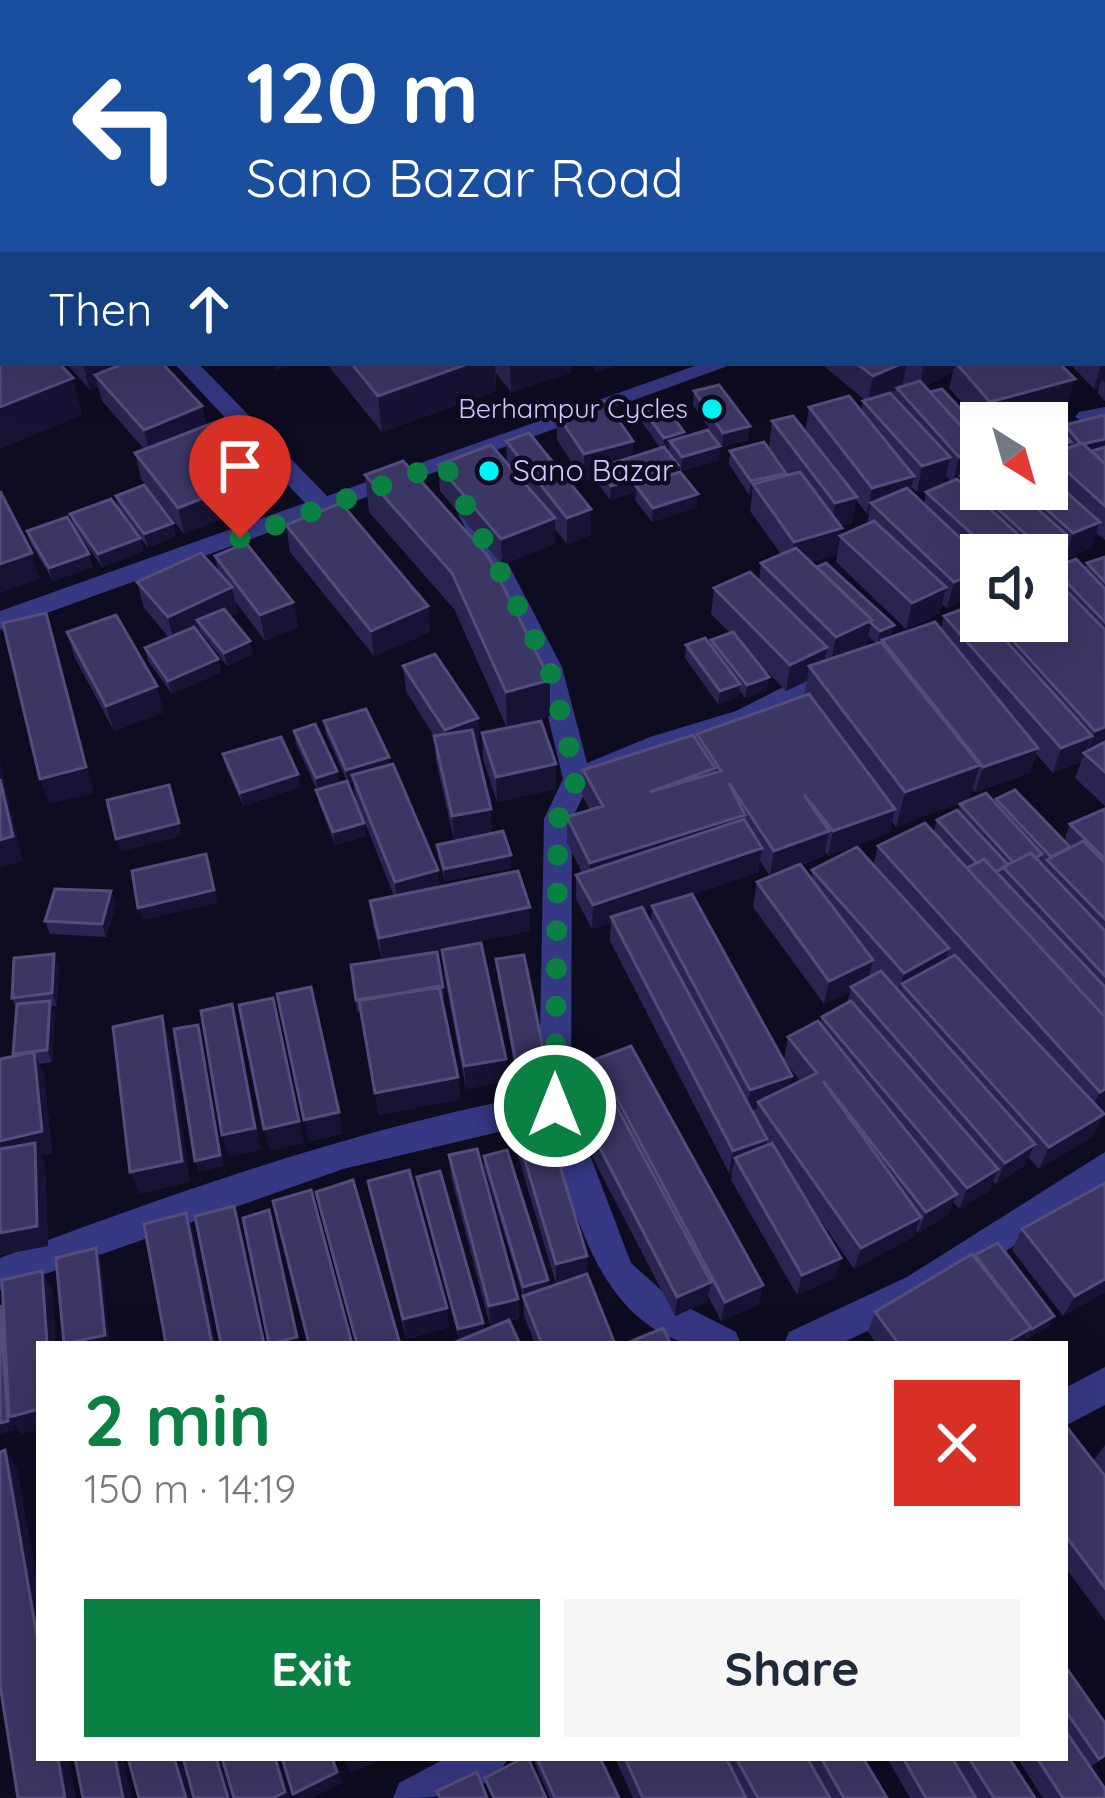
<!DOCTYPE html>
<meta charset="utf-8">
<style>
body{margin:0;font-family:Quicksand,sans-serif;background:#f6f6f7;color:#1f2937;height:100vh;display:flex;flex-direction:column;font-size:45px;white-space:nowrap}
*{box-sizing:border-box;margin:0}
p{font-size:39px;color:#747a83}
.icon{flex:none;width:66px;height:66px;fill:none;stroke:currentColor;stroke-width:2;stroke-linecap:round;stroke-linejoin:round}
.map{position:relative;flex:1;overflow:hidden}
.panel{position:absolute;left:36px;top:1341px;width:1032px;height:420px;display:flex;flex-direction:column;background:#fff;border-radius:0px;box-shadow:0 12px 48px #0002}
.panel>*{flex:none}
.guide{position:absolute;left:0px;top:0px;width:1107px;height:366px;box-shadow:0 12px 48px #0002;background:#1a4fa0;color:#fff;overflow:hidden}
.needle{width:78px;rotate:143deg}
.tools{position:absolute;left:960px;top:402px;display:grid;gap:24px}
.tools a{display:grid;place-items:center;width:108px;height:108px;border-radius:0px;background:#fff;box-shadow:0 12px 48px #0002;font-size:60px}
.pin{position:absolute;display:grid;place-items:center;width:102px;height:102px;color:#fff;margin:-123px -51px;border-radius:50% 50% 50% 0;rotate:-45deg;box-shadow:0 0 12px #0007}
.pin .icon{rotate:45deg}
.me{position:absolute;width:132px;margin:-66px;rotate:0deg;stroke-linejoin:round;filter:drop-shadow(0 0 9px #0008)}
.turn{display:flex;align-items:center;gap:42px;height:252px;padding:0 48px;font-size:54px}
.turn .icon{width:156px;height:156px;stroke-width:2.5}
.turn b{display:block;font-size:84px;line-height:102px}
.then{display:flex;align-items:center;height:114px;padding:0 48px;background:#0003;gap:24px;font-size:45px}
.round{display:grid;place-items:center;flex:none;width:126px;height:126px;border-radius:0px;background:#f6f6f7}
.summary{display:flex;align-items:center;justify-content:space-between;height:204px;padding:0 48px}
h1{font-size:72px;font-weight:800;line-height:90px;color:#0b8043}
.button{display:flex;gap:24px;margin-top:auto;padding:24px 48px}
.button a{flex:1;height:138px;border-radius:0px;background:#0b8043;color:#fff;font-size:48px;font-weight:800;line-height:138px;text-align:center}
.button a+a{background:#f6f6f7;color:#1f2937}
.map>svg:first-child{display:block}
</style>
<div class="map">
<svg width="1105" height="1798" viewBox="0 0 1105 1798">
<rect width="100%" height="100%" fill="#0e0c21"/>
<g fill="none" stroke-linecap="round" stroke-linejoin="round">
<!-- minor -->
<path fill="#353882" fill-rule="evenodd" d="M1105,407V421L1087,424L1075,417L1079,412Z
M470,506L482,514L562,667L587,763L650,737L736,711L829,664L839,661L853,671L849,678L756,725L670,751L588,786L572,819L571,1105L631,1263L671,1299L736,1332L741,1344C724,1344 701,1348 685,1343C592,1314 574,1200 545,1121L343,1169L0,1290V1258C177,1192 353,1129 539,1094L544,819L563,779L536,667L458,514Z
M1105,1152V1185L931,1301L840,1344H784L789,1332L907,1277Z
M1105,1367V1405L1065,1426V1388Z
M446,1758H508C490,1798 433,1798 393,1798L399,1783Z"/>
<!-- tertiary -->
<path fill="#353882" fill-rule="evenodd" d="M0,163L3,164V178L0,177Z
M1105,190V203H1104V190Z
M174,363H198L327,496L703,363H736L0,630V611L305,503Z"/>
</g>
<!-- wall -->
<path fill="#292450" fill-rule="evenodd" d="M0,0L3,3V138L0,132Z
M610,0H867L861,3H613Z
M895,0L936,2V0H1105V30L1104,3H895Z
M1104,200H1105V324L1104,323Z
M1105,329V401L1098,393L1099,387L1094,389L1069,363H1104Z
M66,363H162L202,406L206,426L272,471L276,497L184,534L141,479L135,453L144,449L102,401L98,387L90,390Z
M326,363H572L571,373L511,392L496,373V391L382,432Z
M820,363H1059L1067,405L1002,423L981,424L949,388L953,372L925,386L981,431V489H1047V423L1062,433L1065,425L1105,415V540L1096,533L1091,548L1065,560L1061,556L1059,562L1047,567V555H981V593L947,608L942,604L940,613L906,629L836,562L840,536L867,524L869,513L867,514L856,500L852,523L840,526L837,554L811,562L891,636L941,629L944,616L973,605L975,599L981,597V621H1047L1053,568L1085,569L1087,563L1105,557V806L1075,778L1081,762L1053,773L1036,754L1030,773L975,792L973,789L896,827L892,821L889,833L828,856L825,852L824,856L801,865L811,878L812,870L873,865L878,846L933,833L937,820L958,812L960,804L995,802L996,799L1064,841L1070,824L1105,809V1111L1102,1112L1104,1114L1093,1136L1039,1169L1028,1157L1025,1165L996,1184L993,1181L989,1191L959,1209L953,1202L948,1215L918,1233L916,1230L913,1237L854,1269L807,1201L841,1258L835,1278L797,1295L731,1180L732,1172L729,1173L610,941L611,923L592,929L576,899V875L582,873L567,842V817L590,810L582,795L583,770L696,739L697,734L804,696L807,681L786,691L752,656L767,690L745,698L739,690L738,697L718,704L685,658L686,645H710L711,640L730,633L711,614L714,588L759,581L761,563L781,554L750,511L752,494L749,495L729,464L730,451L786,476L790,475L769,447L772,421L805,432L809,407L861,411L863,401H866ZM946,476L951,481L926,492L924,504L910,491L911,487L917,492L944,484ZM868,636L876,643L857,650L866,645ZM760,861L770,876L789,869L757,882L753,907L824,1004L850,992L847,1003L822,1017L820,1024L788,1037L784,1060L800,1081L790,1086L792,1076L692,895L758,872ZM652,909L651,923L645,911Z
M694,391L748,440L722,447L693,405Z
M642,408L684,432L683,437L719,460L681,471L678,466L677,473L697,507L652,522L635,500L636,492L610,500L597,482V477L584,481L557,440V414L633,441L632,457L660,448L642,422Z
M506,441L591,509V535L567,544L555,529V544L502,565L440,491L438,465L507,463Z
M403,461L550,716L507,728L454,609L369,512L365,475Z
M116,496L176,536L148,548L119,509Z
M70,514L140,538L143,551L102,567L74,528Z
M286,525L428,606L430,632L374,656L290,552Z
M27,531L93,567L53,581L31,544Z
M215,556L293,602L298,627L265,641L235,601L237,613L230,616L253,654L227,666L200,631L198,632L218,659L221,672L172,694L148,661L145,648L169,638L144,608L137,582L218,572Z
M67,632L164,712L114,731L75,658Z
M403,666L478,718L479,743L475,745L492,834L511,855V868L445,881L438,857L437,845L454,840L436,761L434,736L406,691Z
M324,721L389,765L439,887L530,907V931L402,957L443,987L444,999H442L458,1077L460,1099L379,1115L361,1011L357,1012L351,965L382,960L373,925L370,901L394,896L356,800L353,782L348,783L366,836L335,845L319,803L317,790L296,744L294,731L337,771L339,783L347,781L326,734Z
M482,733L556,764V789L497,802L483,759Z
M223,754L298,774L300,787L243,806L226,767Z
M111,891L116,904L106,937L50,934L45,921Z
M442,950L507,1081L466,1089L444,974Z
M54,954L59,967L57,1006H52L55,1013L52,1062L39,1064L44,1074L52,1153L41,1156L45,1165L48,1246L0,1255V1059L13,1056L16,1008L12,998Z
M496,959L546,1074L517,1079L497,971Z
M596,1059L763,1285L758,1305L721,1321L708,1296L707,1302L675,1316L572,1118L573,1096L597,1086L595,1081Z
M517,1134L587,1274L615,1344H535L524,1316L523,1296L484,1167V1156L548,1288L556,1284L518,1156Z
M449,1155L518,1299L519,1318L472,1336L459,1339L417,1177L483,1323V1331L508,1321L490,1326L451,1177Z
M368,1181L449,1327L406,1339Z
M1022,1229L1105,1292L1063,1316L1012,1250Z
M875,1312L1049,1326L1026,1339L1025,1338L1022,1344H877L868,1332Z
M1065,1425L1093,1461L1105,1445V1621L1065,1567Z
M1065,1666L1105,1757L1090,1767L1105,1798H1043L1017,1758H1065Z
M535,1758H600L619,1798H550L535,1763Z
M615,1758H808L830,1798H747L731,1768L746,1798H633Z
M808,1758H863L887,1798H830Z
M887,1758H1009L1035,1798H910Z"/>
<!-- shaded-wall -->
<path fill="#171335" d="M266,0H304L292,3H266Z
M426,0H519V3H414Z
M792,0H821V3H785Z
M823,0H867L861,3H823Z
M3,27V65L0,66V28Z
M3,74V112L0,109V75Z
M3,276V316L0,317V277Z
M1105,362V383L1102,379L1099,387L1094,389L1101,363Z
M86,363H148L95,375L98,387L90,390L83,364Z
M274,363H298L275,371Z
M470,363H495L496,391L382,432L378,396Z
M520,363H572L571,373L511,392L510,366Z
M594,363H626L594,373Z
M903,363H907L902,387L868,402L873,376Z
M924,363H955L953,372L919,389Z
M73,378L82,415L0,449V407Z
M1075,379L1067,405L1002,423H985L990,402Z
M202,406L207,432L150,456L144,430Z
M750,426L748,440L722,447L723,433Z
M684,432L683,446L670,441L669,450L663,452L664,438Z
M1105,439V451L1095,454L1081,445Z
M633,441L632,467L597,468V477L584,481V454Z
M1071,442L1067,456L1049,455L1047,461V449Z
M720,446L719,460L681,471L682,457Z
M981,450L976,476H961V480L953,483L959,457Z
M950,457L944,484L917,492L922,466Z
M678,465L677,478L636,486V492L610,500L611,486Z
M272,471L276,497L184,534L178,508Z
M786,473L784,487L753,484L752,494L749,495L751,481Z
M914,476L908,502L871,503L869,513L867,514L872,488Z
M698,494L697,507L652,522L653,508Z
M857,497L852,523L831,529L835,503Z
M591,509V535L567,544V518Z
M555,518V544L502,565L501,539Z
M1100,522L1091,548L1065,560L1073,533Z
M173,523L176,536L148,548L144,534Z
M842,528L837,554L790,568L794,542Z
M1067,535L1059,562L1047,567V555H1038L1040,547Z
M140,538L143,551L102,567L98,554Z
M32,553L40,579L0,593V564Z
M89,554L93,567L53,581L49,568Z
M981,570V593L947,608L954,582Z
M232,587L237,613L204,629L197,620L200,631L174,643L168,617Z
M946,587L940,613L906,629L912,603Z
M293,602L298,627L265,641L260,615Z
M428,606L430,632L374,656L371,631Z
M46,613L94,793L49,804L40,779Z
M872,620L866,645L831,662L836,637Z
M894,625L891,638L882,640L881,643L877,645L880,631Z
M250,641L253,654L227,666L224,653Z
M827,647L823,673L809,666L807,681L786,691L790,665Z
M218,659L221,672L172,694L168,681Z
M769,677L767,690L745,698L747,685Z
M550,680V716L507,728L506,692Z
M740,684L738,697L718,704L720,691Z
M157,686L164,712L114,731L106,706Z
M478,718L479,743L447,756L445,730Z
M1105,727V749L1085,756L1095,731Z
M1092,736L1081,762L1053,773L1061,748Z
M1038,748L1030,773L975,792L983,767Z
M389,757L390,770L352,775L353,782L348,783L346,770Z
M0,762L23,861L0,868Z
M556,764V789L497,802L496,777Z
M980,765L969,800L896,827L905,792Z
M337,771L339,784L318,791L316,778Z
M298,774L300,787L243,806L240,793Z
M491,809L492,834L454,840L452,816Z
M895,809L889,833L828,856L833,831Z
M745,815L742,840L589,887L590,863Z
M179,823L182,836L120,852L116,839Z
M364,823L366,836L335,845L333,832Z
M829,831L824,856L770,876L774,851Z
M762,848L758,872L614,922L611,917V923L592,929L593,905Z
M206,854L218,903L142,920L138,908Z
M511,855V868L445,881L444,869Z
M438,870L440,894L398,906L395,882Z
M111,891L116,904L106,937L102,924Z
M530,907V931L382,961L379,938Z
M949,948L942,972L902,984L897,996L904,973Z
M54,954L59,967L57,1006L52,993Z
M873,960L867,984L851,987L850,992L824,1004L829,981Z
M273,998L304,1143L270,1151L264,1129Z
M50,1001L55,1013L52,1062L47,1050Z
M232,1004L238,1027L261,1150L229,1157L222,1135Z
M162,1016L170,1040L190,1182L139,1194L130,1172Z
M198,1025L224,1166L199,1172L195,1161Z
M34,1052L44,1074L52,1153L41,1156L45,1165L48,1246L0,1255V1141Z
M506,1059L507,1081L466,1089L464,1066Z
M546,1063V1074L517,1079V1068Z
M792,1076L787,1098L758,1102L756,1109L746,1112L750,1090Z
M458,1077L460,1099L379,1115L375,1093Z
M1105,1089V1111L1084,1123L1100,1092Z
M339,1112L343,1134L309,1142L304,1120Z
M1104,1114L1093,1136L1039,1169L1049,1147Z
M767,1139L763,1160L735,1158L732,1172L729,1173L733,1151Z
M1035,1144L1025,1165L996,1184L1005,1163Z
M998,1169L989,1191L959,1209L967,1188Z
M957,1194L948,1215L918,1233L926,1212Z
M234,1206L241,1227L266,1344H264Z
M186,1213L194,1233L216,1344H212Z
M921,1217L913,1237L854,1269L861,1248Z
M272,1221L300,1344H269Z
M96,1248L101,1259L110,1344H65Z
M587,1256V1276L556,1284V1264Z
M841,1258L835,1278L797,1295L802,1275Z
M42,1271L53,1291L56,1344H47Z
M1105,1279V1292L1063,1316L1075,1296Z
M548,1280V1291L524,1297L523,1287Z
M711,1282L707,1302L675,1316L677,1297Z
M763,1285L758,1305L721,1321L725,1302Z
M518,1299L519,1318L490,1326L489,1306Z
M0,1305L7,1315L39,1409V1430L21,1434L14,1425L15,1430L0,1434Z
M447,1308L449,1327L406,1339L403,1319Z
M1054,1316L1049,1326L1026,1339L1032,1329Z
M483,1323V1333L459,1339L458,1329Z
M1031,1328L1022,1344H1004Z
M5,1450L17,1468L39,1590V1648Z
M58,1758H69L76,1798H65Z
M115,1758H123L132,1798H123Z
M174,1758H181L192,1798H186Z
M216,1758H221L233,1798H228Z
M275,1758H278L291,1798H273Z
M332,1758H334L342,1783L312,1798H296L293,1794Z
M355,1758H382L383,1759L351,1773L346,1762Z"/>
<!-- building -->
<path fill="#3b3663" stroke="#524d7b" stroke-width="3" d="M8,0H80L83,3H3V27L0,28V3Z
M320,0H386L389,3H310Z
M396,0H426L414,3H399Z
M442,0H512L501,3L434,2Z
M520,0H547L537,3H523Z
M547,0H599L603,3H537Z
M639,0H703L707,3H642Z
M713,0H775L779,3H716Z
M895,0H934L937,3H898Z
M941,0H981L984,3H944Z
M1004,0H1060L1065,3H1009Z
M1062,0H1105V6L1104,3H1066Z
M3,47V74L0,75V48Z
M0,196L3,199V221L0,222Z
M3,221V276L0,277V222Z
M3,293V340L0,342V294Z
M3,351V363H59L73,378L0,407V352Z
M125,363H162L202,406L144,430L95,375Z
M351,363H470L378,396Z
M856,363H903L873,376Z
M956,363H1059L1075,379L990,402Z
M920,381L981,448V450L959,457L897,388Z
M719,385L750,426L723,433L694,391Z
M942,389L981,431V448L930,392Z
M890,393L950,457L922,466L863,401Z
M849,396L914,476L872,488L809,407Z
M605,401L633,441L584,454L557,414Z
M662,402L684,432L664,438L642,408Z
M1105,415V439L1083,444L1080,443L1065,425Z
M793,416L857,497L835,503L772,421Z
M226,418L272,471L178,508L135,453Z
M1050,419L1071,442L1047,449V423H1037Z
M708,430L720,446L682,457L670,441Z
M529,433L591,509L567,518L506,441Z
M764,442L786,473L751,481L730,451Z
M1082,443L1105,464V506L1049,455Z
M491,445L555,518L501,539L438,465Z
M664,447L678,465L611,486L597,468Z
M1105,447V464L1092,451Z
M403,461L488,556L550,680L506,692L452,573L365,475Z
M981,468V489H1015L1067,535L1040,547L961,476Z
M680,472L698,494L653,508L636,486Z
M800,472L842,528L794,542L753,484Z
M1047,475L1100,522L1073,533L1024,489H1047Z
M957,479L1035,550L1024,555H995L926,492Z
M144,485L173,523L144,534L116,496Z
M907,488L981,558V570L954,582L871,503Z
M0,491L32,553L0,564Z
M111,499L140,538L98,554L70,514Z
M341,503L428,606L371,631L286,525Z
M67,517L89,554L49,568L27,531Z
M874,521L946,587L912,603L840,536Z
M246,543L293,602L260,615L215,556Z
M796,548L872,620L836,637L761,563Z
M201,553L232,587L168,617L137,582Z
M1105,557V582L1087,563Z
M1076,559L1105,589V622L1053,568Z
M826,563L894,625L880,631L871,623L872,620L817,567Z
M1047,571L1105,630V727L1095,731L995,621H1047Z
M750,572L827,647L790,665L714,588Z
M973,605L981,614V621H988L1092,736L1061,748L944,616Z
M224,609L250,641L224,653L197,620Z
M46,613L86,767L40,779L3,623Z
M116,615L157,686L106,706L67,632Z
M935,622L1038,748L983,767L882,640Z
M194,627L218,659L168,681L145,648Z
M733,632L769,677L747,685L711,640Z
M705,638L740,684L720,691L686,645Z
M881,642L980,765L905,792L809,666Z
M435,654L478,718L445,730L403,666Z
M809,694L895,809L833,831L804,795L829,831L774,851L729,783L745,815L590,863L567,817L603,806L583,770L693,735L715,768L650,792L721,771L697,734Z
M366,709L389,757L346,770L324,721Z
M541,721L556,764L496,777L482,733Z
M315,724L337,771L316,778L294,731Z
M472,730L491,809L452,816L434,736Z
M281,737L298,774L240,793L223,754Z
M1105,742V772L1084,753Z
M393,764L438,870L395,882L352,775Z
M0,779L13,836L0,840Z
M347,781L364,823L333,832L316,790Z
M169,785L179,823L116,839L107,800Z
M1015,790L1070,847L1051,857L996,799Z
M986,793L1042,854L1035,858L1031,853L1013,862L960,804Z
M1105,809V859L1070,824Z
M957,810L1008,865L996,872L984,859L977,863L937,820Z
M744,819L762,848L593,905L576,875Z
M925,823L1105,1017V1089L1100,1092L878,846Z
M503,831L511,855L444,869L437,845Z
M1083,841L1105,863V919L1047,860Z
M857,847L949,948L904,973L812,870Z
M1031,853L1105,931V976L1003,867Z
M206,854L214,890L138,908L132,871Z
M984,859L1105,987V1017L967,868Z
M800,864L873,960L829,981L757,882Z
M518,871L530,907L379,938L370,901Z
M55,889L111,891L102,924L45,921Z
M692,894L792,1076L750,1090L652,906Z
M642,907L767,1139L733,1151L611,917Z
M481,943L506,1059L464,1066L442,950Z
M437,952L443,987L356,1000L351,965Z
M54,954L52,993L12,998L14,958Z
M524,955L546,1063L517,1068L496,959Z
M955,955L1104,1114L1049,1147L902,984Z
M881,971L1035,1144L1005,1163L851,987Z
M439,986L458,1077L375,1093L359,1001Z
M311,987L339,1112L304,1120L277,994Z
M273,998L299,1121L264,1129L239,1005Z
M50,1001L47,1050L13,1054L17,1004Z
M851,1001L998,1169L967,1188L822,1017Z
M232,1004L255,1128L222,1135L201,1011Z
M162,1016L182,1161L130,1172L113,1027Z
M818,1021L957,1194L926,1212L823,1081L921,1217L861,1248L758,1102L817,1073L788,1037Z
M198,1025L220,1155L195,1161L174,1029Z
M631,1046L763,1285L725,1302L596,1059Z
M34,1052L42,1131L0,1141V1059Z
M604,1083L711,1282L677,1297L573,1096Z
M548,1126L587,1256L556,1264L517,1134Z
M35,1143L37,1226L0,1233V1149Z
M772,1143L841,1258L802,1275L735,1158Z
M477,1149L518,1299L489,1306L449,1155Z
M507,1150L548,1280L523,1287L484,1156Z
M409,1170L447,1308L403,1319L368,1181Z
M440,1171L483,1323L458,1329L417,1177Z
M353,1180L400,1344H357L316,1192Z
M1105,1183V1279L1075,1296L1022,1229Z
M311,1190L352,1344H309L273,1201Z
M234,1206L264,1344H221L195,1216Z
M269,1210L297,1337L269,1344L243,1218Z
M186,1213L212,1344H166L144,1224Z
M998,1243L1054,1316L1032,1329L975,1255Z
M96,1248L105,1335L64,1344L56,1258Z
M972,1254L1031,1328L1004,1344H899L875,1312Z
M42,1271L47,1344H39V1409L9,1417L2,1280Z
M587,1274L615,1344H542L523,1296Z
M0,1305L8,1421L0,1423Z
M509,1320L520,1344H451Z
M663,1328L671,1344H625Z
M1065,1425L1105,1476V1588L1065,1535Z
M5,1450L39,1648V1758H58L65,1798H18L0,1685V1452Z
M1065,1666L1105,1723V1755L1099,1759L1065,1710Z
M1065,1730L1105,1789V1798H1063L1037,1758H1065Z
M75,1758H115L123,1798H83Z
M128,1758H174L186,1798H139Z
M183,1758H216L228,1798H194Z
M222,1758H275L285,1792L273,1798H234Z
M282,1758H332L337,1772L293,1794Z
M523,1758H528L546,1798H494L485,1778Z
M537,1758H600L619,1798H555Z
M625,1758H726L746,1798H643Z
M736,1758H807L830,1798H758Z
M821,1758H863L887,1798H844Z
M903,1758H952L976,1798H926Z
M969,1758H1009L1035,1798H994Z
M477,1772L487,1798H440L437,1791Z"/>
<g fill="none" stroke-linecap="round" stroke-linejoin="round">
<!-- route -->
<path stroke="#0b8043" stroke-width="21" stroke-dasharray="0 37.8" d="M240,538L444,463L549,667L577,779L558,819L555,1106"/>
</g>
<!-- markers -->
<g fill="#00f3f7" stroke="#0e0c21" stroke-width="4.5">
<circle cx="712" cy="409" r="12"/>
<circle cx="489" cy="471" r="12"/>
</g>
<g text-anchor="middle" stroke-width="9" stroke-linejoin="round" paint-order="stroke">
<!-- far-poi labels -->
<g font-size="27" fill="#ceccff" stroke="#0e0c21" text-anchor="end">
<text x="688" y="418">Berhampur Cycles</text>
</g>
<!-- poi labels -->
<g font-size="30" fill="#ceccff" stroke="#0e0c21" text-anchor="start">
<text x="513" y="481">Sano Bazar</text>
</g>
</g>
</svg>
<div class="tools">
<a><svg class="needle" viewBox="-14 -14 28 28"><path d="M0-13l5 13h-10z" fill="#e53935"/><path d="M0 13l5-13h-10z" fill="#747a83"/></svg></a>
<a><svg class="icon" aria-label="sound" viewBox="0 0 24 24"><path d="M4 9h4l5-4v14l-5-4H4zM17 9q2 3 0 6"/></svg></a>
</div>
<div class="pin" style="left:240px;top:538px;background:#d93025"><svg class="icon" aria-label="arrive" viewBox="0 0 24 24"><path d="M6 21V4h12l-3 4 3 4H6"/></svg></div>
<svg class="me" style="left:555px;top:1106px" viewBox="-20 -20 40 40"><circle r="17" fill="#0b8043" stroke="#fff" stroke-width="3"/><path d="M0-11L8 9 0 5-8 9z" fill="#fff"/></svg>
<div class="guide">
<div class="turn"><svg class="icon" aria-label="left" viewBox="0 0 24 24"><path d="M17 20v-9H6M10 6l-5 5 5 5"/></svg><div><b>120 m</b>Sano Bazar Road</div></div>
<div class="then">Then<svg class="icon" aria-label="ahead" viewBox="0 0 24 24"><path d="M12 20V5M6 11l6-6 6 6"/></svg></div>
</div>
<section class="panel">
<div class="summary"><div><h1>2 min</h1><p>150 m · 14:19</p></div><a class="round" style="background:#d93025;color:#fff"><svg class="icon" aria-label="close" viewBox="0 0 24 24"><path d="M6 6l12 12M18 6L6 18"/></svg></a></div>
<div class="button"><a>Exit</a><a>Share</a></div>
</section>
</div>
